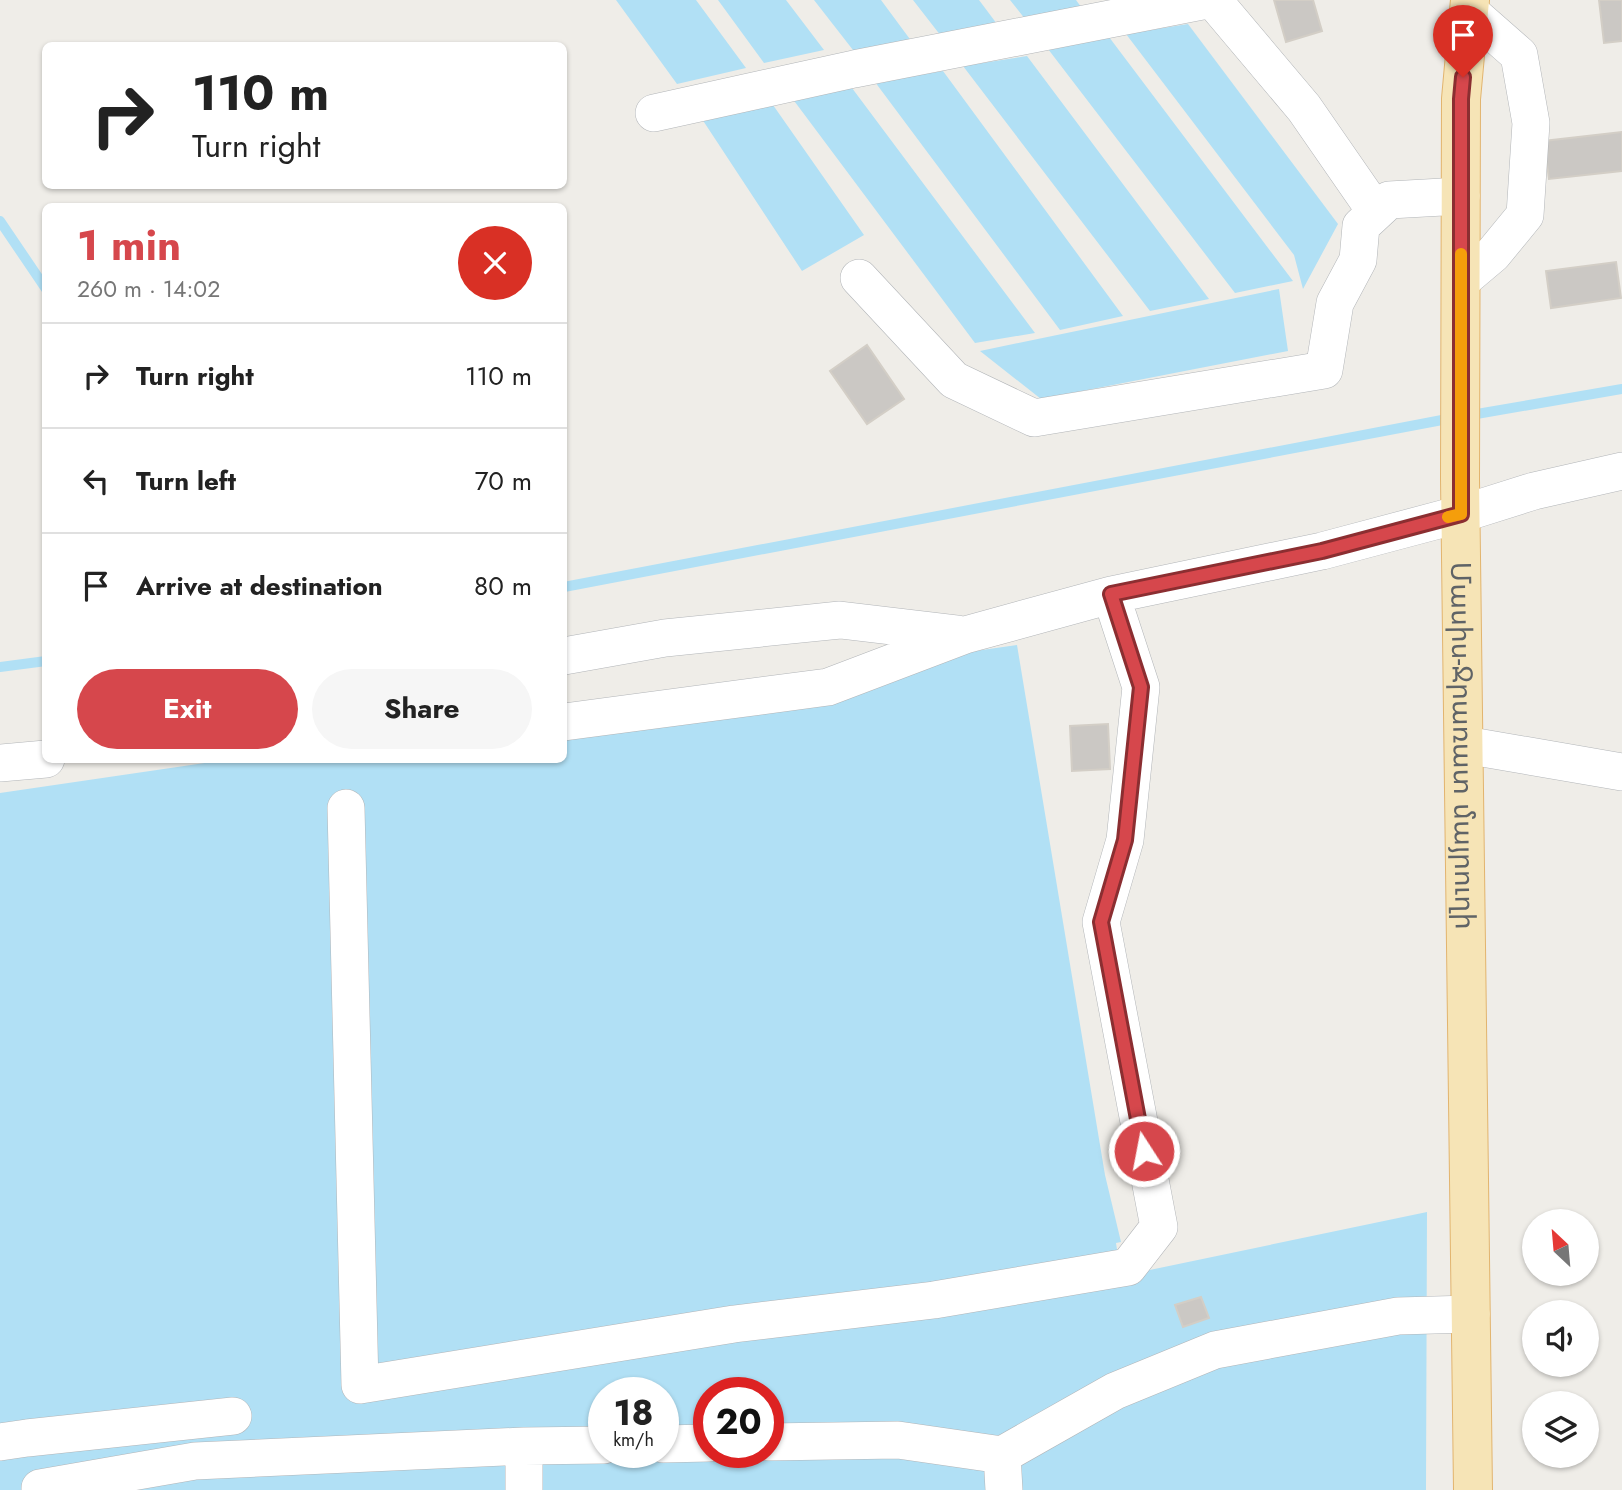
<!DOCTYPE html>
<meta charset="utf-8">
<style>
body{margin:0;font-family:Jost,"Noto Sans Armenian",sans-serif;background:#f6f6f6;color:#222;height:100vh;display:flex;flex-direction:column;font-size:26px;white-space:nowrap}
*{box-sizing:border-box;margin:0}
p{font-size:23px;color:#767676}
.icon{flex:none;width:38px;height:38px;fill:none;stroke:currentColor;stroke-width:2;stroke-linecap:round;stroke-linejoin:round}
.map{position:relative;flex:1;overflow:hidden}
.sheet{position:absolute;left:42px;top:203px;width:525px;height:560px;display:flex;flex-direction:column;background:#fff;border-radius:10px;box-shadow:0 2px 5px #0004}
.sheet>*{flex:none}
.banner{position:absolute;left:42px;top:42px;width:525px;height:147px;border-radius:10px;box-shadow:0 2px 5px #0004;background:#fff;color:#222;overflow:hidden}
.needle{width:46px;rotate:334deg}
.tools{position:absolute;left:1522px;top:1209px;display:grid;gap:14px}
.tools a{display:grid;place-items:center;width:77px;height:77px;border-radius:50%;background:#fff;box-shadow:0 2px 5px #0004;font-size:35px}
.speed{position:absolute;left:588px;top:1377px;display:flex;gap:14px;font-size:35px;font-weight:700;text-align:center}
.speed>*{display:grid;place-content:center;width:91px;height:91px;border-radius:50%;background:#fff;box-shadow:0 2px 5px #0004;line-height:1}
.speed small{font-size:18px;font-weight:400}
.speed .limit{border:10px solid #d22;background:#fff;color:#111}
.pin{position:absolute;display:grid;place-items:center;width:60px;height:60px;color:#fff;margin:-72px -30px;border-radius:50% 50% 50% 0;rotate:-45deg;box-shadow:0 0 7px #0007}
.pin .icon{rotate:45deg}
.me{position:absolute;width:77px;margin:-38px;rotate:349deg;stroke-linejoin:round;filter:drop-shadow(0 0 5px #0008)}
.turn{display:flex;align-items:center;gap:24px;height:147px;padding:0 35px;font-size:32px}
.turn .icon{width:91px;height:91px;stroke-width:2.5}
.turn b{display:block;font-size:49px;line-height:60px}
.round{display:grid;place-items:center;flex:none;width:74px;height:74px;border-radius:37px;background:#f6f6f6}
.overview{display:flex;align-items:center;justify-content:space-between;height:119px;padding:0 35px}
h1{font-size:42px;font-weight:700;line-height:52px;color:#d6474c}
.primary-button{display:flex;gap:14px;margin-top:auto;padding:14px 35px}
.primary-button a{flex:1;height:80px;border-radius:42px;background:#d6474c;color:#fff;font-size:28px;font-weight:700;line-height:80px;text-align:center}
.primary-button a+a{background:#f6f6f6;color:#222}
ul{padding:0;list-style:none}
li{display:flex;align-items:center;gap:21px;height:105px;padding:0 35px;border-top:2px solid #e0e0e0}
li div{flex:1}
li b{display:block;font-size:26px}
li em{font-style:normal}
.map>svg:first-child{display:block}
</style>
<div class="map">
<svg width="1622" height="1490" viewBox="0 0 1622 1490">
<rect width="100%" height="100%" fill="#efede8"/>
<!-- water -->
<path fill="#b1e0f5" fill-rule="evenodd" d="M616,0H696L746,68L677,84Z
M718,0H786L824,50L764,63Z
M814,0H881L915,46L860,59Z
M913,0H979L997,24L941,36Z
M1010,0H1076L1084,11L1029,24Z
M1188,24L1338,224L1303,289L1294,255L1126,34Z
M1109,37L1293,281L1235,293L1048,49Z
M1027,56L1209,299L1150,311L963,66Z
M943,71L1123,316L1060,330L875,82Z
M849,84L1035,333L975,343L792,98Z
M773,105L864,235L802,271L702,119Z
M1279,289L1288,351L1041,399L980,351Z
M1017,645L1105,1175L1121,1242L1116,1243L1121,1276L1427,1212L1426,1490H0V793L225,760H564V710ZM604,1393H663V1452H604ZM709,1393H768V1452H709Z"/>
<g fill="none" stroke-linecap="round" stroke-linejoin="round">
<!-- stream -->
<path stroke="#b1e0f5" stroke-width="10" d="M0,221L46,289
M564,587L1442,420L1622,389
M0,667L46,661"/>
</g>
<!-- building -->
<path fill="#cbc8c4" stroke="#d3cec6" stroke-width="2" d="M1274,0H1313L1322,31L1286,42Z
M1599,0H1622V41L1604,43Z
M1622,132V171L1549,179L1544,141Z
M1616,262L1621,298L1551,308L1546,271Z
M867,345L904,399L867,424L830,371Z
M1108,724L1110,769L1072,771L1070,726Z
M1201,1297L1209,1318L1183,1327L1175,1305Z"/>
<g fill="none" stroke-linecap="round" stroke-linejoin="round">
<defs>
<path id="minor" d="M1213,0L1304,108L1376,212
M654,113L854,69L1207,0
M859,278L954,380L1034,418L1324,370L1335,303L1358,260L1361,226L1389,200L1461,196
M1461,281L1493,254L1525,215L1531,123L1519,55L1469,11
M564,656L665,638L840,620L958,634
M564,722L828,687L965,635L1111,595L1322,551L1461,514L1534,491L1622,471
M1465,745L1622,772
M0,763L46,759
M346,808L360,1385L734,1324L934,1300L1128,1267L1159,1227L1101,922L1125,840L1141,687L1111,595
M0,1442L27,1438L233,1416
M768,1442L898,1440L1002,1455
M663,1444L709,1443
M524,1446V1490
M40,1490V1488L195,1461L524,1446L604,1445
M1004,1490L1002,1455L1115,1391L1215,1350L1398,1316L1471,1314"/>
<g id="major">
<path id="s1" d="M1470,0L1461,99L1460,479L1473,1490"/>
</g>
</defs>
<!-- minor casing -->
<use href="#minor" stroke="#b2b5b8" stroke-width="38"/>
<!-- major casing -->
<use href="#major" stroke="#e2b46e" stroke-width="40"/>
<!-- minor -->
<use href="#minor" stroke="#fff" stroke-width="37"/>
<!-- major -->
<use href="#major" stroke="#f6e4b6" stroke-width="38"/>
</g>
<g fill="none" stroke-linecap="round" stroke-linejoin="round">
<defs>
<path id="route" d="M1144,1151L1101,922L1125,840L1141,687L1111,594L1322,551L1461,514V99L1463,77"/>
</defs>
<!-- route casing -->
<use href="#route" stroke="#8b2e31" stroke-width="18"/>
<!-- route -->
<use href="#route" stroke="#d6474c" stroke-width="12"/>
<!-- slow -->
<path stroke="#f59e0b" stroke-width="12" d="M1448,517L1461,514V254"/>
</g>
<g text-anchor="middle" stroke-width="7" stroke-linejoin="round" paint-order="stroke">
<!-- street labels -->
<g font-size="28" fill="#5f6366" stroke="#fff">
<text dy="10" stroke="none"><textPath href="#s1" startOffset="746">Մասիս-Ջրառատ մայրուղի</textPath></text>
</g>
</g>
</svg>
<div class="tools">
<a><svg class="needle" viewBox="-14 -14 28 28"><path d="M0-13l5 13h-10z" fill="#e53935"/><path d="M0 13l5-13h-10z" fill="#767676"/></svg></a>
<a><svg class="icon" aria-label="sound" viewBox="0 0 24 24"><path d="M4 9h4l5-4v14l-5-4H4zM17 9q2 3 0 6"/></svg></a>
<a><svg class="icon" aria-label="layers" viewBox="0 0 24 24"><path d="M12 4l9 5-9 5-9-5zM3 14l9 5 9-5"/></svg></a>
</div>
<div class="speed"><div>18<small>km/h</small></div><div class="limit">20</div></div>
<div class="pin" style="left:1463px;top:77px;background:#d93025"><svg class="icon" aria-label="arrive" viewBox="0 0 24 24"><path d="M6 21V4h12l-3 4 3 4H6"/></svg></div>
<svg class="me" style="left:1144px;top:1151px" viewBox="-20 -20 40 40"><circle r="17" fill="#d6474c" stroke="#fff" stroke-width="3"/><path d="M0-11L8 9 0 5-8 9z" fill="#fff"/></svg>
<div class="banner">
<div class="turn"><svg class="icon" aria-label="right" viewBox="0 0 24 24"><path d="M7 20v-9h11M14 6l5 5-5 5"/></svg><div><b>110 m</b>Turn right</div></div>
</div>
<section class="sheet">
<div class="overview"><div><h1>1 min</h1><p>260 m · 14:02</p></div><a class="round" style="background:#d93025;color:#fff"><svg class="icon" aria-label="close" viewBox="0 0 24 24"><path d="M6 6l12 12M18 6L6 18"/></svg></a></div>
<ul>
<li><svg class="icon" aria-label="right" viewBox="0 0 24 24"><path d="M7 20v-9h11M14 6l5 5-5 5"/></svg><div><b>Turn right</b></div><em>110 m</em></li>
<li><svg class="icon" aria-label="left" viewBox="0 0 24 24"><path d="M17 20v-9H6M10 6l-5 5 5 5"/></svg><div><b>Turn left</b></div><em>70 m</em></li>
<li><svg class="icon" aria-label="arrive" viewBox="0 0 24 24"><path d="M6 21V4h12l-3 4 3 4H6"/></svg><div><b>Arrive at destination</b></div><em>80 m</em></li>
</ul>
<div class="primary-button"><a>Exit</a><a>Share</a></div>
</section>
</div>
